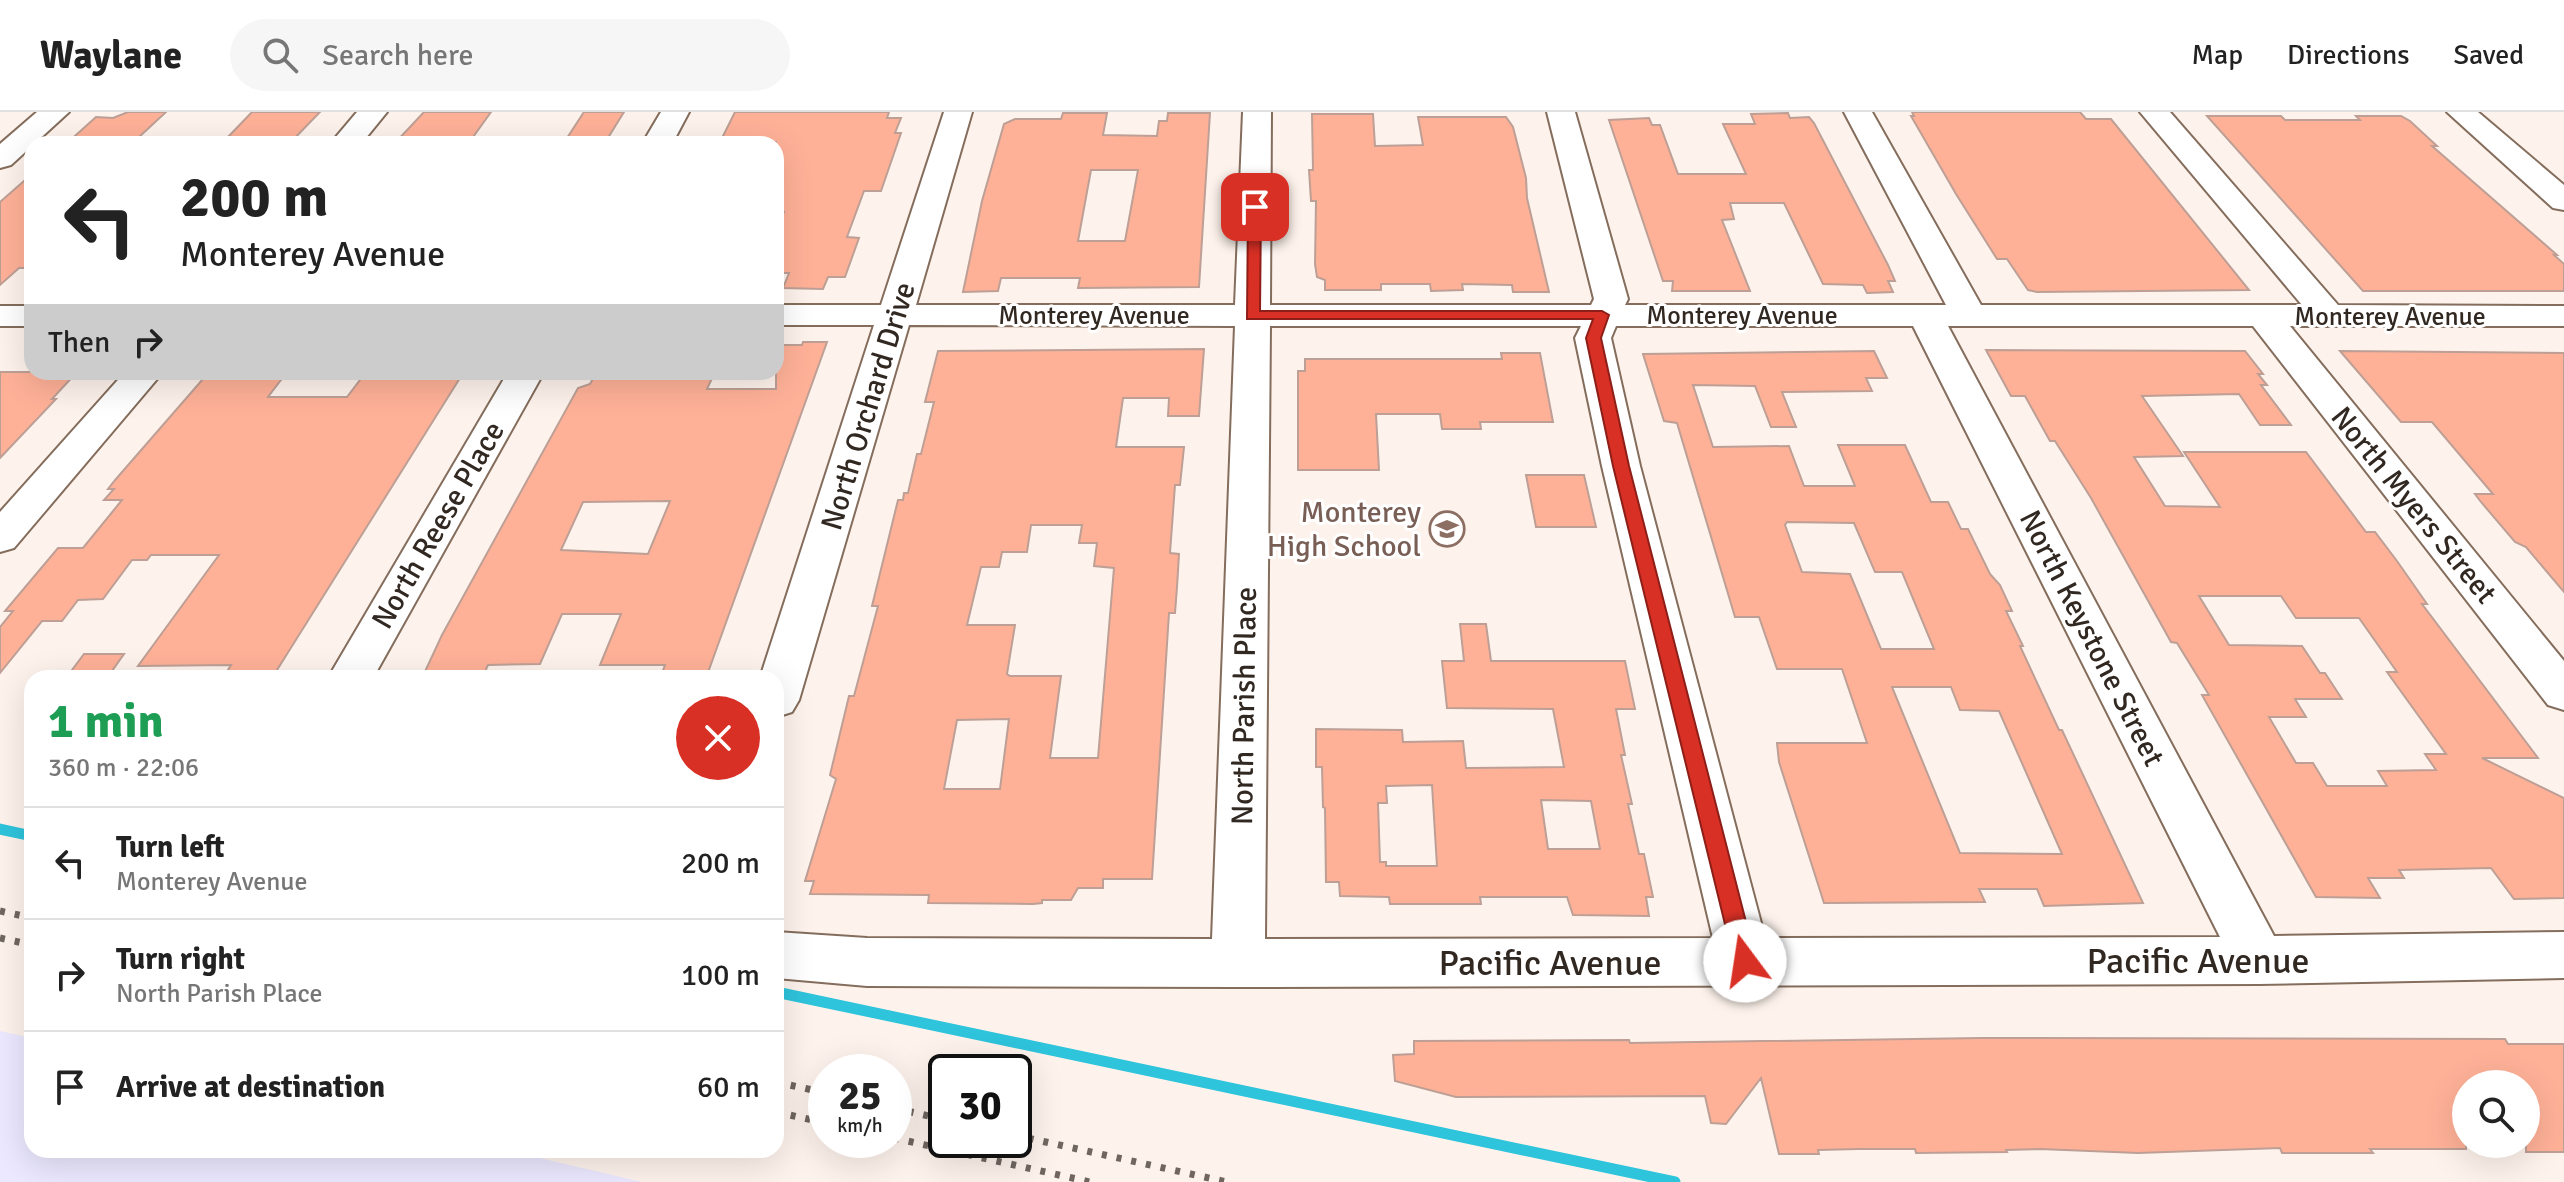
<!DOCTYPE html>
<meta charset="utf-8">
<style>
body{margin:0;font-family:Signika,sans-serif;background:#f6f6f6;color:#222;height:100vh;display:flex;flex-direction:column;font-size:30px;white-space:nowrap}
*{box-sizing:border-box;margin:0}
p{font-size:26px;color:#767676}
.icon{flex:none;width:44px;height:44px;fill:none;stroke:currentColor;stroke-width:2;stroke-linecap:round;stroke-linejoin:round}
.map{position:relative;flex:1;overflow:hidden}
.panel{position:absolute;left:24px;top:558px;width:760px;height:488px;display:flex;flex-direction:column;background:#fff;border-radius:24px;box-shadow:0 8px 32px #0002}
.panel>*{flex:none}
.hud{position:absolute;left:24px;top:24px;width:760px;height:244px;border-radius:24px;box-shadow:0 8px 32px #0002;background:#fff;color:#222;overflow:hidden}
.buttons{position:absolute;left:2452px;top:958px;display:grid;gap:16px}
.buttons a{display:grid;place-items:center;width:88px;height:88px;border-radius:50%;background:#fff;box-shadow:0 8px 32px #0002;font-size:40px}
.speed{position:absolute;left:808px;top:942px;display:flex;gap:16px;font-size:40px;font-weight:700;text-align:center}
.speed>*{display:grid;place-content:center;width:104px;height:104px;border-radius:50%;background:#fff;box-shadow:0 8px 32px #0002;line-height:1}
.speed small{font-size:20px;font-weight:400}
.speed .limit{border:4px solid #111;border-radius:12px;background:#fff;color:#111}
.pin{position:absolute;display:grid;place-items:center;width:68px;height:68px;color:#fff;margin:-34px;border-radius:16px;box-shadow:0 4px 12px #0006}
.me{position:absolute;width:88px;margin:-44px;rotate:346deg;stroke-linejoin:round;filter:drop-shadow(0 0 6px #0008)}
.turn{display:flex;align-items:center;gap:28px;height:168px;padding:0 24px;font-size:36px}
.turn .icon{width:104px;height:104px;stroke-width:2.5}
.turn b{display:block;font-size:56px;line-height:68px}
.then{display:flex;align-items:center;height:76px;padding:0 24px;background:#0003;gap:16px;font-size:30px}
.round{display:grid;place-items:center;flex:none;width:84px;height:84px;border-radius:42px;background:#f6f6f6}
.head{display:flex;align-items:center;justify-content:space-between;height:136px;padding:0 24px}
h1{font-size:48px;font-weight:800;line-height:60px;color:#1e9e55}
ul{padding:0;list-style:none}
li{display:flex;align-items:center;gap:24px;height:112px;padding:0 24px;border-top:2px solid #e0e0e0}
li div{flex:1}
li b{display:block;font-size:30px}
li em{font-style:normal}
header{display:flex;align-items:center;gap:48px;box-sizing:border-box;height:112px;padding:0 40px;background:#fff;border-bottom:2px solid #e0e0e0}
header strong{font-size:38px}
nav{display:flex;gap:44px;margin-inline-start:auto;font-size:28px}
.search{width:560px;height:72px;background:#f6f6f6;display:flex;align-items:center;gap:20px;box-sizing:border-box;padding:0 28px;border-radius:44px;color:#767676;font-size:30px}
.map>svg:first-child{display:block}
</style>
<header>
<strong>Waylane</strong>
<div class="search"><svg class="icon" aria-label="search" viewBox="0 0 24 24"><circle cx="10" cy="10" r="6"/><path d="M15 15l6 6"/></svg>Search here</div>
<nav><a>Map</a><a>Directions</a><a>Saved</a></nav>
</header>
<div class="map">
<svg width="2564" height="1070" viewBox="0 0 2564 1070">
<rect width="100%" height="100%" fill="#fef3ec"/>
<!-- commercial -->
<path fill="#ebe8ff" d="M0,919L32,926V1038H506L642,1070H0Z"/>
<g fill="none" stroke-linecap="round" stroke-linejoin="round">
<!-- stream -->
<path stroke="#2ec4dc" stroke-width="11" d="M0,717L32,724
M776,880L1675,1070"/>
</g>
<!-- building -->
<path fill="#ffb198" stroke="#bd9f95" stroke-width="2" fill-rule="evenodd" d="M128,0H166L138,26H115L108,32H66L96,5L113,6Z
M252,0H320L289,32H248L255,25L227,26Z
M424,0H491L468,32H394Z
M584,0H624L606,29H576L578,26H567Z
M735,0H889L887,6H901L895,21H901L881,79H864L847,125L859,126L845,165H828L823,177L783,176L789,161H776V121L784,100H776V30H720Z
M1912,0H2080L2086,7H2111L2249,178L2037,180L2028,178L2007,147H1997L1956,82L1911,4H1914Z
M1063,1H1107L1103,23L1157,24L1159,9H1167L1168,1H1210L1199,175L1078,176L1080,166H1001L998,179L963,180L982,89L1004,12L1015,7H1061ZM1091,58H1138L1125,129H1078Z
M1788,1L1790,6L1809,5L1814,11L1888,153L1895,169H1888L1893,180L1867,181L1863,173L1823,172L1784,91H1730L1734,107L1722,108L1750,179H1672L1673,169H1663L1609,8L1649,6L1652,13H1660L1678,62H1746L1723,12H1755L1751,2Z
M1312,2H1373L1375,34L1423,33L1418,5H1506L1513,15L1526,66L1527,86L1549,180H1513L1512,173L1462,172L1463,178L1431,179L1430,172H1381V178H1325V168L1317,165L1315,152L1316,89H1311L1309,58H1313Z
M2207,4H2281L2285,8H2360L2356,4H2401L2410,9L2437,34H2432L2557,143H2554L2564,152V179H2363Z
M32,62V156H19L0,173V90Z
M803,230H827L706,566H660L665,553H600L621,502H562L540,552L488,553L482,566H422L442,523L578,276L590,272L595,263L715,260L707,277H776V245L781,233H802ZM670,389L648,442L561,438L583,390Z
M1204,237L1199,304H1168L1169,286H1123L1116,335H1184L1180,373H1175L1170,441L1179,442L1177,475L1175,501H1169L1152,767H1103V776H1078L1071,788H1042V791L1033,792L928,791L929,783L810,782L814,769H805L836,667L830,663L849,584H854L878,494H872L898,388H903L904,381H908L917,342H921L934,290H925L938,239ZM1031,413H1082L1079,431H1097L1094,454L1114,456L1098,646H1050L1061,564H1010L1007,562L1015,513H967L981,455H999L1002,440H1027ZM1009,607L1000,677H944L957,608Z
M1986,238L2245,239L2263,262H2258L2267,273H2261L2291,313H2260L2239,282L2142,284L2183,344L2134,345L2165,394L2220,395L2184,340H2306L2366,420H2375L2397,449L2427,492H2422L2538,646H2482L2564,686V786L2514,787L2491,756L2399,758L2404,766H2368L2380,786L2316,785L2202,583H2209L2177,531L2171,530L2091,386L2055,329H2050L2025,284H2011ZM2199,484H2281L2296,506H2359L2397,560H2387L2446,642H2425L2436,658L2378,659L2387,674H2327L2313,651H2296L2269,605H2306L2295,587H2342L2325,561H2320L2302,534L2229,533Z
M1874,239L1887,266H1866L1872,279L1782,280L1796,315H1771L1755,274L1693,273L1713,335L1789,334L1804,374H1855L1838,333H1905L1931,390H1948L1961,417H1968L1990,462L2000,473L2012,499H2006L2023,534H2020L2059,618H2062L2143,791L2044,794L2037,777H1979L1985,790L1824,791L1779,650L1777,631H1867L1842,557H1777L1759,505H1735L1677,311L1664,309L1643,242ZM1787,410L1854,411L1875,460H1902L1934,537H1881L1850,462L1802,460L1785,413ZM1892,575H1951L1960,598L1999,599L2062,742L1960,741Z
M2340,239L2564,241V480L2526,435L2515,430L2481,390L2475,382H2493L2432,310H2401Z
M1501,241H1540L1553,310H1480L1481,317H1442L1440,302H1376L1379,358H1298V259H1305V247H1502Z
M0,260H77L52,287H56L0,346Z
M209,260H287L268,285H347L366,260H405L401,265L460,266L272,566H223L231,553L138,554L219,443H151L147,448H132L103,487L78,488L62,509H42L0,561V515L13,499H5L58,436H83L122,388H104L114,377H108L116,367Z
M1526,363H1584L1596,415H1536Z
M1460,512H1486L1491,549H1625L1635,597H1616L1625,643H1621L1632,692H1628L1639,742H1644L1653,785H1646L1649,804L1573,803L1567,785H1480L1481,792H1390L1389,785L1340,784L1339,770H1326L1325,696L1323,695L1322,655H1316V617L1402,618L1403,630L1463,629L1466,656L1564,655L1553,597L1447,596L1442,549H1464ZM1432,673L1437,754H1386V750H1380L1378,691H1387L1386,674ZM1541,688L1591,689L1600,737H1548Z
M84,542H124L107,566H66Z
M1981,926L2505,927L2508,932H2564V1040H2526V972H2466V1037H2370L2373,1041H2282L2280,1036L2138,1041L2040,1037L2006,1038L2007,1040L1916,1041L1915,1037H1859L1818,1038L1819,1042H1779L1761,966L1726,1012L1711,1011L1705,984L1456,985L1395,969L1393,943L1414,942V929L1629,928L1630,931Z"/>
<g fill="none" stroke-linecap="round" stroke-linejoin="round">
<defs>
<path id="minor" d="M37,0H69L11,53L0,56V32Z
M357,0H387L361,32H330Z
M661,0H689L672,32H642Z
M944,0H972L916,193H1235L1243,0H1271L1270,193H1591L1594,187L1547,0H1575L1628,187L1625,193H1946L1844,0H1872L1981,193H2302L2140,0H2170L2338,193L2564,194V214H2290L2564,549V598L2548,593L2253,214H1948L2274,824L2564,820V866L2259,872L1238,875L867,874L776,866V820L867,826L1212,827L1235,214L909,213L799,588L792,600L776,605V566H760L874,213H776V193H881ZM1270,214H1581L1575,226L1602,354L1713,826L1265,827ZM1616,214H1913L2220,825L1765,826L1640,354L1611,226Z
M2447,0H2478L2564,73V98L2553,96Z
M0,194H32V214H0Z
M125,260H163L14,436L0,440V400Z
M508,260H544L373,566H328Z"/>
</defs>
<!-- minor casing -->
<use href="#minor" stroke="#846d5c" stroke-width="4"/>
<!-- minor -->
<use href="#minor" fill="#fff" fill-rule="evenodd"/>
<!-- rail -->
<path stroke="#706660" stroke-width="7" stroke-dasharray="5 10" stroke-linecap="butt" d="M0,799L32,806
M0,826L32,833
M776,970L826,981
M894,996L946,1008
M776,1000L826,1011
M1014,1023L1227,1070
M894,1026L1090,1070"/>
</g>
<!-- route -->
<path fill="#d93025" stroke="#8d1f18" stroke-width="2" d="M1255,91L1261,95L1260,199H1602L1609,203L1601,226L1629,354L1756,849L1753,855L1745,858L1737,855L1734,849L1613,354L1586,226L1593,207H1247L1248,95Z"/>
<!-- icons -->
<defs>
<symbol id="school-ring" viewBox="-11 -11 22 22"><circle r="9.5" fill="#fff" stroke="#8d6e63" stroke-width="1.5"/><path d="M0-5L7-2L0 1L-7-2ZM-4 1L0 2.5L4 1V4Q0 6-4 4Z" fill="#8d6e63"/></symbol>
</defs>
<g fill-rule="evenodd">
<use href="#school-ring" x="1427" y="397" width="40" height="40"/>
</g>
<g text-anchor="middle" stroke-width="6" stroke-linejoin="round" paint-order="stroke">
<!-- far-street labels -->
<g font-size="26" fill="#322822" stroke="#fff">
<text x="1094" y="212">Monterey Avenue</text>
<text x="1742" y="212">Monterey Avenue</text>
<text x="2390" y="213">Monterey Avenue</text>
</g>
<!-- street labels -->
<g font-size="30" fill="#322822" stroke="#fff">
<text transform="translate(868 294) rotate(-73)" y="10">North Orchard Drive</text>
<text transform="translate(2414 393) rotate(51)" y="10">North Myers Street</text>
<text transform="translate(438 413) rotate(-60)" y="10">North Reese Place</text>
<text transform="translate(2092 526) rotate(63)" y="10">North Keystone Street</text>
<text transform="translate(1244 594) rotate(-89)" y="10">North Parish Place</text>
</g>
<!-- education labels -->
<g font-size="30" fill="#785e54" stroke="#fff" text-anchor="end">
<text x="1421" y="410">Monterey<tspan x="1421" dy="34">High School</tspan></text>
</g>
<!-- near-street labels -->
<g font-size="36" fill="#322822" stroke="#fff">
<text x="2198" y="861">Pacific Avenue</text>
<text x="1550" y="863">Pacific Avenue</text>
</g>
</g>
</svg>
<div class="buttons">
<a><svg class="icon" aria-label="search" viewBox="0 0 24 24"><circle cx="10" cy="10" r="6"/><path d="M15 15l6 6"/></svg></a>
</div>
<div class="speed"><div>25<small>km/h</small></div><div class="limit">30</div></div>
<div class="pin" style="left:1255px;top:95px;background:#d93025"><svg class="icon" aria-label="arrive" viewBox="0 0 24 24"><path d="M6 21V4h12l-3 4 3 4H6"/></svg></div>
<svg class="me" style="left:1745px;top:849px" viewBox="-20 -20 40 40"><circle r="19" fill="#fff"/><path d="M0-13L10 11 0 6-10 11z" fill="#d93025"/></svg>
<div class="hud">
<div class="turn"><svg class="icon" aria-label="left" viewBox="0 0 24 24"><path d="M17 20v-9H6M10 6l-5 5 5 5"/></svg><div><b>200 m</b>Monterey Avenue</div></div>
<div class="then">Then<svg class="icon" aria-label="right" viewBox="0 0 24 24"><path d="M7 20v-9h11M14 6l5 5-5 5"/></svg></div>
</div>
<section class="panel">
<div class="head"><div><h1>1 min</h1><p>360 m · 22:06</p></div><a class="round" style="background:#d93025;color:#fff"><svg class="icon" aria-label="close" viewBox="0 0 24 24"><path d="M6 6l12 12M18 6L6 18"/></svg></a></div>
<ul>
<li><svg class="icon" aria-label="left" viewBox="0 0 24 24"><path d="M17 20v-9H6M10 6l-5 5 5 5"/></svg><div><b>Turn left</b><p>Monterey Avenue</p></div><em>200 m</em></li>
<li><svg class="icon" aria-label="right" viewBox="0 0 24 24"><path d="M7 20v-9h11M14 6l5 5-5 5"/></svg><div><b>Turn right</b><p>North Parish Place</p></div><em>100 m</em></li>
<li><svg class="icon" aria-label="arrive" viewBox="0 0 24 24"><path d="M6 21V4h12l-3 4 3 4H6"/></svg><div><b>Arrive at destination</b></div><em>60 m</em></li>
</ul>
</section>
</div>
